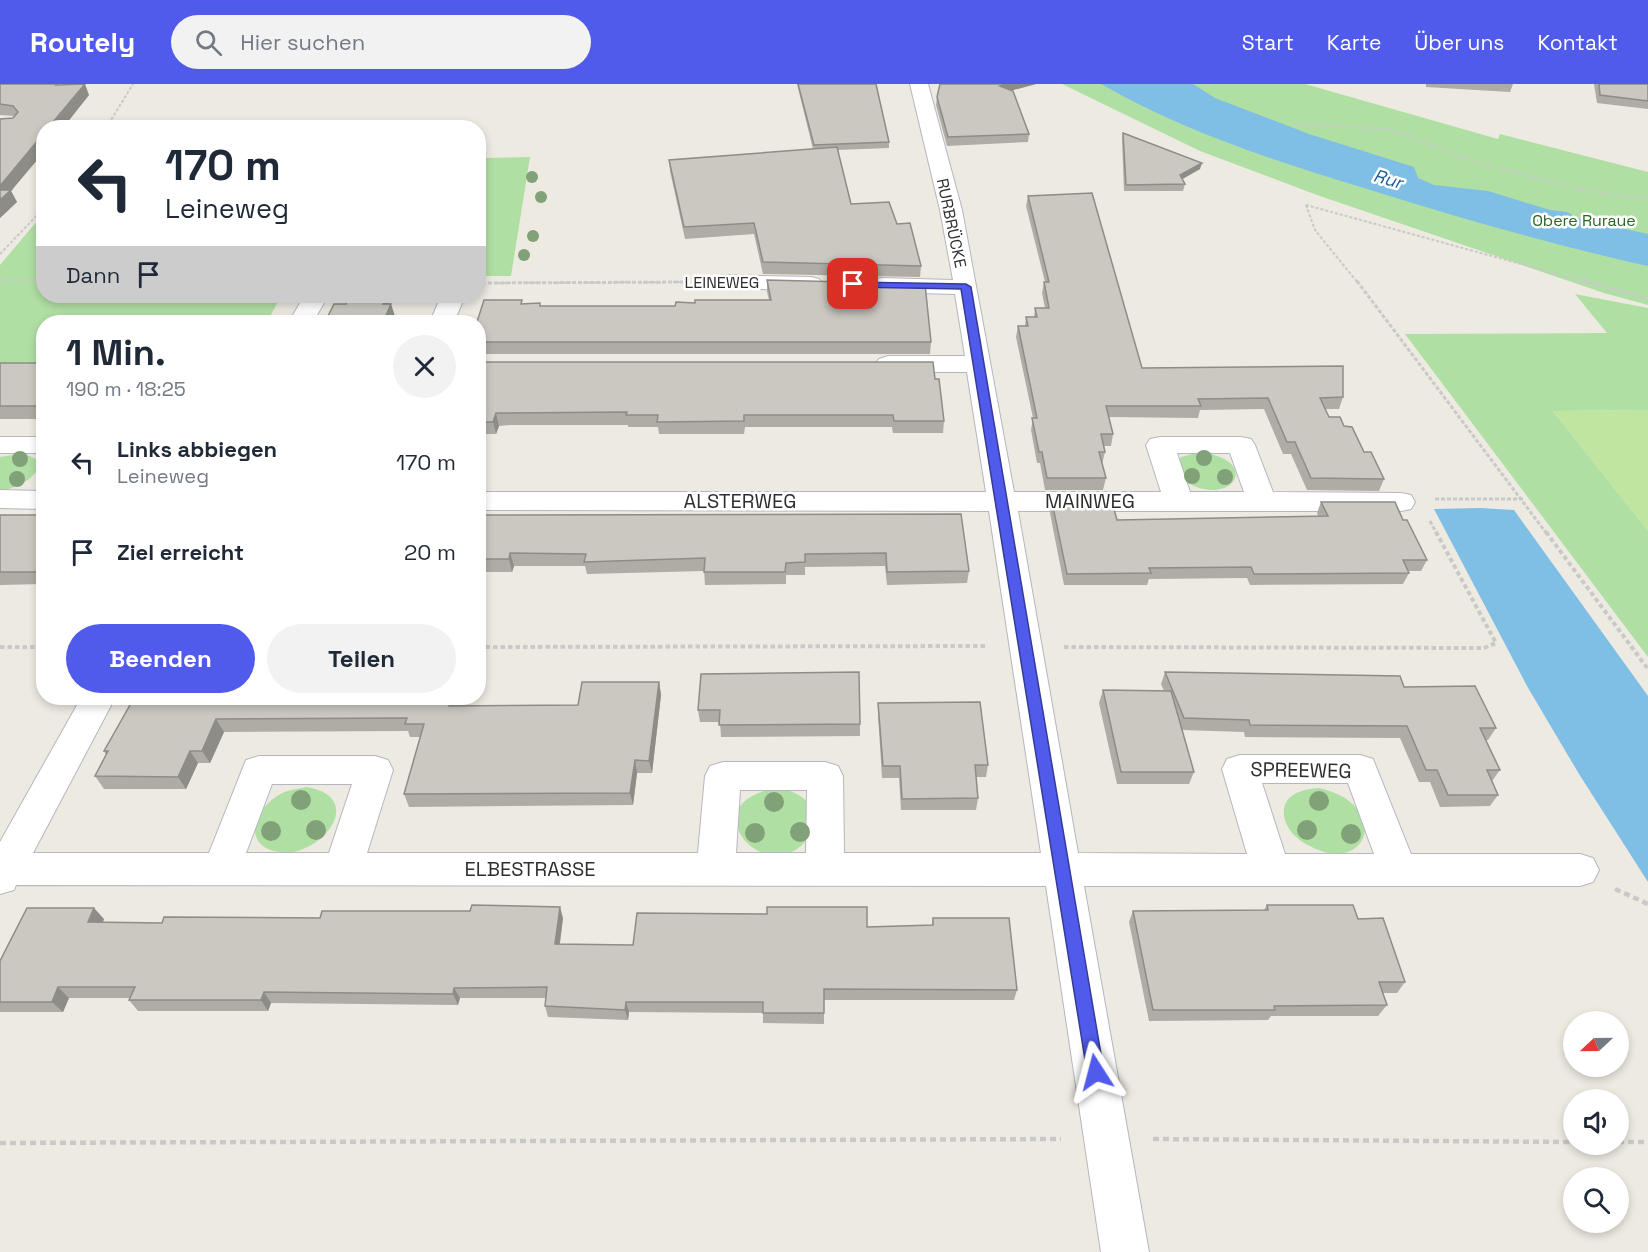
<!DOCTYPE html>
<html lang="de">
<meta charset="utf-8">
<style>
body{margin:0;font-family:"Space Grotesk",sans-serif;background:#f2f2f3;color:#1f2937;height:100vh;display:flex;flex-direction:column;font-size:22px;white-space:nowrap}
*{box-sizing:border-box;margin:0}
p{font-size:20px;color:#747a83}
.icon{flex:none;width:33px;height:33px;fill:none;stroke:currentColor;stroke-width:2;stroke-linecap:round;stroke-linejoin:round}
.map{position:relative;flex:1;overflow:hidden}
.side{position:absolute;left:36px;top:231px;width:450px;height:390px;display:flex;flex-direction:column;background:#fff;border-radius:24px;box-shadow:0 3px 9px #0003}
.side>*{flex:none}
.guide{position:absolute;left:36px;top:36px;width:450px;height:183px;border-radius:24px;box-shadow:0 3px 9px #0003;background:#fff;color:#1f2937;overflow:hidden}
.needle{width:39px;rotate:248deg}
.controls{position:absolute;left:1563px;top:927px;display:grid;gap:12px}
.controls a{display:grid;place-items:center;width:66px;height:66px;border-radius:50%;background:#fff;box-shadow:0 3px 9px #0003;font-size:30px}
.pin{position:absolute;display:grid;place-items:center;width:51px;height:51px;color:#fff;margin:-26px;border-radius:12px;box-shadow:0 3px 9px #0006}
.me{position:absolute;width:66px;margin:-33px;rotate:351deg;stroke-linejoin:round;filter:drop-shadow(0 0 4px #0008)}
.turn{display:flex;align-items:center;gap:21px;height:126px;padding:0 30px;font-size:27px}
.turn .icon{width:78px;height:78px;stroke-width:2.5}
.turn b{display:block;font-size:42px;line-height:51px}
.then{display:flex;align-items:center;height:57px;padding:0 30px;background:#0003;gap:12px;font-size:22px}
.round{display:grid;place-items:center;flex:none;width:63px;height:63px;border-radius:32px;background:#f2f2f3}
.headline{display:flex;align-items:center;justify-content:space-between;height:102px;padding:0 30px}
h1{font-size:36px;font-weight:700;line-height:45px}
.action{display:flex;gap:12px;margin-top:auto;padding:12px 30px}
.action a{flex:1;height:69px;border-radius:36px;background:#515beb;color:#fff;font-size:24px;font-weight:700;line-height:69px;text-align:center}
.action a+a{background:#f2f2f3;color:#1f2937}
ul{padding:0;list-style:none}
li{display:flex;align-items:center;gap:18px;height:90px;padding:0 30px}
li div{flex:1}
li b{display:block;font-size:22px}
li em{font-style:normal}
header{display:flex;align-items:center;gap:36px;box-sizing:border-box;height:84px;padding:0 30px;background:#515beb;color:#fff}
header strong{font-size:28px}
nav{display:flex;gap:33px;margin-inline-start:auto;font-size:21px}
.search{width:420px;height:54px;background:#f2f2f3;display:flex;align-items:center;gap:15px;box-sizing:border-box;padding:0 21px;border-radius:33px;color:#747a83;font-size:22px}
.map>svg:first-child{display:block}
</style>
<header>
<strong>Routely</strong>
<div class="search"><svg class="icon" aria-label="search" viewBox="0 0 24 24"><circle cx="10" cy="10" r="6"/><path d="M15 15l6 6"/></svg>Hier suchen</div>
<nav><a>Start</a><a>Karte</a><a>Über uns</a><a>Kontakt</a></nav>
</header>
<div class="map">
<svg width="1648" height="1168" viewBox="0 0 1648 1168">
<rect width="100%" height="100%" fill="#edeae2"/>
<!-- green -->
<path fill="#b0dfa3" d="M1062,0H1305L1498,55L1500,50L1648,88V221L1604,209L1317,111L1200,67Z
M530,73L511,192H479V74Z
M43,130L44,212H281L267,238H44L43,279H0V181Z
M1575,210L1648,224V326L1553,327L1648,447V573L1405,250L1607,249Z
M1200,368C1267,377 1228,429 1180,394L1176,379L1181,373Z
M23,369L38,376L40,382C32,397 16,404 0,407V373Z
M307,703C369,714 319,775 279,768C243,762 252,728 277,712C286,706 297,705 307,703Z
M777,704C798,708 812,714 812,737C812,746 812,751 805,758C763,804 690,718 777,704Z
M1319,704C1394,721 1368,796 1306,760C1296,755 1285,743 1284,731C1282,710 1303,705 1319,704Z"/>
<!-- pitch -->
<path fill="#bfe5a0" d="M1648,326V447L1553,327Z"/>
<!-- water -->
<path fill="#7fbee5" d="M1101,0H1193L1215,14L1309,50L1414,83L1418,94L1434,101L1488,107L1550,126L1567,128L1590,140H1602L1648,150V182C1553,161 1460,134 1367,105C1276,77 1184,48 1101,0Z
M1480,424L1514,426L1648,612V798L1579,690L1527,602L1434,425Z"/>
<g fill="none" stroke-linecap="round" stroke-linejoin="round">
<defs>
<path id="minor" d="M910,0H928L962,126L1014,408H1161L1146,361L1150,355L1160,353H1241L1251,355L1255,361L1273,408L1401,409L1411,411L1415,418L1411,425L1401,427H1018L1078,769L1247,770L1222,685L1227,675L1240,671H1360L1373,675L1411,770H1580L1593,774L1599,786L1593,798L1580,802H1084L1149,1168H1101L1046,802L16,801L14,806L0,810V758L81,614H115L33,769H209L246,676L259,672H375L388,676L393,686L367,769H698L705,692L710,682L723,678H825L838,682L843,692L844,769H1041L989,427L478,426V408H986L967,288H888L879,285L875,280L879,275L888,272H965L955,210L881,208L873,206L869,201L873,196L881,194L953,196L940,126ZM1177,369H1230L1244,408H1190ZM1262,699H1348L1374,770H1285ZM272,700H352L329,769H246ZM740,706H807L806,769H736Z
M723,191L811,193L819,195L823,200L819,205L811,207L715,203L711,198L715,193Z
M304,212H328L313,238H289Z
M441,212H465L454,238H430Z
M0,353H44V369H0Z
M0,406L44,407V425L0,424Z"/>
</defs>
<!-- minor casing -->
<use href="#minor" stroke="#b5b6c0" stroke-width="2"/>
<!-- path-far3 -->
<path stroke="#c9c9c9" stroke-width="2" stroke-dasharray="3 2" stroke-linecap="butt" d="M1295,40L1389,45L1476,78L1583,106L1648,115
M106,44L133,0
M1306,121L1315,146L1358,199
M1306,121L1590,199
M0,170L44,124
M0,196H44
M498,199L688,198"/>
<!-- path-far2 -->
<path stroke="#c9c9c9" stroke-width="3" stroke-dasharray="4 2" stroke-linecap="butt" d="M1357,197L1547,450
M1584,197L1648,215
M482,199L688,198
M1435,415H1523
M1430,437L1437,450"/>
<!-- path-far1 -->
<path stroke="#c9c9c9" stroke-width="4" stroke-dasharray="4.5 3" stroke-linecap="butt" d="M1546,448L1648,585
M0,563H44
M478,563L988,562
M1064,563L1484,564L1496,559L1436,448"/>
<!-- path -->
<path stroke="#c9c9c9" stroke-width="4.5" stroke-dasharray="6 4" stroke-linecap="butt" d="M1615,805L1648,820
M1153,1055L1574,1058
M1618,1058H1648
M0,1059L1061,1055"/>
<!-- minor -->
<use href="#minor" fill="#fff" fill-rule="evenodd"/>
</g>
<!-- trees -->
<g fill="#81a178">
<circle cx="532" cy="93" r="6"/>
<circle cx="541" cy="113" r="6"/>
<circle cx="533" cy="152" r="6"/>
<circle cx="524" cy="171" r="6"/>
<circle cx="1204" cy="374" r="8"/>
<circle cx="20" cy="375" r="8"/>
<circle cx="1192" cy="392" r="8"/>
<circle cx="1225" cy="393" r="8"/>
<circle cx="17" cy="395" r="8"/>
<circle cx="301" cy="716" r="10"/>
<circle cx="1319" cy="717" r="10"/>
<circle cx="774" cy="718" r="10"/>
<circle cx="316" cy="746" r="10"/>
<circle cx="1307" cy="746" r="10"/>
<circle cx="271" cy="747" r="10"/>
<circle cx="800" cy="748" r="10"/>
<circle cx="755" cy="749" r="10"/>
<circle cx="1351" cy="750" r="10"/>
</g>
<!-- wall -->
<path fill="#aeaca5" d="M0,0L68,1L89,11L11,107L17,118L0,134V35L13,34L14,32L0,31V32Z
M797,0H876L889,58V64L838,66L851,120L897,140L921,182L920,193L763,190L754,150L685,155L670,87L669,76L813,65Z
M940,0H1036L1012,6L1029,50L1028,58L947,62L936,21L937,13Z
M1423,0H1513L1510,8L1426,3V0Z
M1594,0H1648V25L1597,19Z
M1123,49L1200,85L1182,95L1185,100L1183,107H1124L1122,56Z
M1028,112L1142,284L1343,313L1339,325H1325L1329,333L1344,342L1384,395L1379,407L1307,406L1291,370H1283L1264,325L1200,326L1198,334L1109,333L1113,350L1111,362H1103L1105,368L1102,380L1106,394L1103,406H1045L1040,379H1037L1031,346L1033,334L1016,253L1018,242H1025L1026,233H1034L1035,224H1045L1042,209L1044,198H1045L1026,122Z
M767,196L931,258L930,270H478V238L523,220L541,222H675L695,219L769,216L767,208Z
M478,278L935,295L944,337L943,349H893L892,343H745L744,350H659L658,343H628V341H511L499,342L496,350H478Z
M0,279H44V335H0Z
M1052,418L1117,436L1318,432L1317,429L1321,418L1403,436L1427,476L1421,487H1408L1409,489L1403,500L1250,501L1247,494L1149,495L1147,501H1064L1050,429Z
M961,430L969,487L967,499L887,501L885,482L805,483V491H786V500L705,501L704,487L587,490L585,482H514L512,488H478V431Z
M0,431H44V500L0,501Z
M1165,588L1404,603L1496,644L1488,656H1485L1500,686L1492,697L1498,711L1490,722L1440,723L1430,698H1419L1400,654L1245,653L1244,648L1182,646L1194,688L1189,700H1117L1099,619L1103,606L1164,607L1161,600Z
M701,590L860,640V652L721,653L720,638H700L698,626Z
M659,598L661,611L652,689H637L633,721L409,723L404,710L420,653H410L408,647L224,648L210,679H198L186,705H104L95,692L106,671L104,667L134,614H459L457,621H578Z
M878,619L988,681L986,693H976L978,714L976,726H901L899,694H882L878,631Z
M1267,821L1358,835L1405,898L1397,909H1382L1387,921L1378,932H1271L1268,936L1149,937L1129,838L1133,827L1264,826Z
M320,834H563L560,860L633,861L867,843L932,841L933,834L1017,906L1014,916H824V940L763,939V929L629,928L628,936L548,933L545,922L546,914H460L458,921L271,919L268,927H138L129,916L130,914H69L63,928H0V877L104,835L103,838L162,839Z"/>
<!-- shaded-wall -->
<path fill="#8d8c86" d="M85,0L89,11L63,44H48Z
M1007,0H1036L999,10L1000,2Z
M44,49V68L11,107L17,118L0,134V102Z
M1202,79L1200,85L1179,97L1180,91Z
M387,213L390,223L391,220L395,232L392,238H383V220Z
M496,329L499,342L496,350L493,338Z
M510,469L514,482L512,488L509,475Z
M659,598L661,611L652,689L649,677Z
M451,614H459L453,634L449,622Z
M216,635L224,648L210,679L202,667Z
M190,667L198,679L186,705L178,693Z
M635,676L637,689L633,721L630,709Z
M560,823L563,834L558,871L555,860Z
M94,824L104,835L98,849L88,838Z
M58,903L69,914L63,928L52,918Z
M454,904L460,914L458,921L453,910Z
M264,908L271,919L268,927L261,916Z
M626,918L629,928L628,936L625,926Z"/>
<!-- building -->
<path fill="#cac8c0" stroke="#8d8c86" stroke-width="1.5" d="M0,0H57L56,1L85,0L48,44H44V49L0,102V35L13,34L18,28L13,22L0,20Z
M798,0H876L889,58L814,61Z
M940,0H1007L1000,2L1013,7L1029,50L948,53L937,13Z
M1599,0H1648V17L1600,11Z
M1123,49L1202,79L1180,91L1185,100L1126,101Z
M837,63L851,120L889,118L897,140L910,139L921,182L763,178L754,139L684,143L669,76Z
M0,106H11L0,116Z
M1092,109L1142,284L1343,282V313L1320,314L1329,333H1340L1344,342L1352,343L1364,368H1371L1384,395L1311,394L1295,358H1287L1268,314L1198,315L1201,322H1106L1113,350H1101L1105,368H1099L1106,394H1047L1042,368H1039L1032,334H1037L1018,242H1028L1026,233H1037L1035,224H1049L1044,198H1049L1028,112Z
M767,196L925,200L931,258H478V238H477L484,216H522L521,220L540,219V222H675L676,218L695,219V216H771Z
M349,213H387L383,220H391L383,238H325L334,220H346Z
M478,278H933L935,295H939L944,337H894L893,331H744V337L657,338L658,331H626L627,328L508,329H496L493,338H478Z
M0,279H44V322H0Z
M1052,418H1112L1117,436L1328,432L1321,418H1395L1403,436H1407L1427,476H1403L1409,489L1254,490L1251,483L1149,484L1151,489L1067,490Z
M961,430L969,487L887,488L886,469L805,470V478L786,479L785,488H704L705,474L584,478L586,470L510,469L509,475H478V431Z
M0,431H44V488H0Z
M859,588L860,640L719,641L720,626H698L701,590Z
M1165,588L1400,592L1404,603L1475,602L1496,644H1480L1500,686H1487L1498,711H1448L1437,686H1426L1407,642L1250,641L1249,636L1184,634Z
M582,598H659L649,677L635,676L630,709L404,710L424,640H405L407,634L216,635L202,667H190L178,693L95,692L108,667H104L134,614H451L449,622L578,621Z
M1103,606L1171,607L1194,688H1121Z
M980,618L988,681H975L978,714L902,715L900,682H883L878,619Z
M472,821L560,823L555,860L633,861L637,829L767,830V823H867V843L933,841V834H1009L1017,906L824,905V929H763V918H626L625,926L545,922L547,903L454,904L453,910L264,908L261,916H129L135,903H58L52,918H0V877L27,824H94L88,838L162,839L164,833L320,834L322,827H470Z
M1267,821H1353L1358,835L1383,834L1405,898H1379L1387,921L1274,922L1275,926H1153L1133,827L1268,826Z"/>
<!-- route -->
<path fill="#515beb" stroke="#353b99" stroke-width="1.5" d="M850,198L966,200L971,203L1104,988L1102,994L1096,997L1089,994L1087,988L961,205L853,203L848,200Z"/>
<g text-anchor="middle" stroke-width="5" stroke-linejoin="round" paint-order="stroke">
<!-- far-park labels -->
<g font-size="16" fill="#286622" stroke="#fff">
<text x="1584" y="142">Obere Ruraue</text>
</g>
<!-- far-street labels -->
<g font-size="16" fill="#2e2e2e" stroke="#fff">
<text transform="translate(952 139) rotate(78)" y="6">RURBRÜCKE</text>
<text x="722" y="204">LEINEWEG</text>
</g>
<!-- far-water labels -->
<g font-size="18" font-style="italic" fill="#1a5c95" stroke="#fff">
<text transform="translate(1388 95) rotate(16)" y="6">Rur</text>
</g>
<!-- street labels -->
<g font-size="20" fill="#2e2e2e" stroke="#fff">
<text x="740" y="424">ALSTERWEG</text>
<text x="1090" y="424">MAINWEG</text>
<text transform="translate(1301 686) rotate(1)" y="7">SPREEWEG</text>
<text x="530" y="792">ELBESTRASSE</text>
</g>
</g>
</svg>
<div class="controls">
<a><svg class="needle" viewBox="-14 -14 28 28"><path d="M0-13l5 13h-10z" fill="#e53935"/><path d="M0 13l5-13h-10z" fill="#747a83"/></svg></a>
<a><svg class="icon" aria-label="sound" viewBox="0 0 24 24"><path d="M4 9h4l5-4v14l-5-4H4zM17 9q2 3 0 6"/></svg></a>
<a><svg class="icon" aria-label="search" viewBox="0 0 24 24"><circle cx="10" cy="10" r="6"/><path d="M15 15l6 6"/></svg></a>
</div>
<div class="pin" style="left:853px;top:200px;background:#d93025"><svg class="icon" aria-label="arrive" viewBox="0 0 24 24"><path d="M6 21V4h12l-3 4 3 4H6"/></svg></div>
<svg class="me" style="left:1096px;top:988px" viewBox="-20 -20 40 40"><path d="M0-17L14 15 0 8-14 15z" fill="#515beb" stroke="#fff" stroke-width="4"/></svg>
<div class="guide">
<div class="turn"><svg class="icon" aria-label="left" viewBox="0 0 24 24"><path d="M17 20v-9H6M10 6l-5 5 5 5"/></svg><div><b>170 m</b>Leineweg</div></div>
<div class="then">Dann<svg class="icon" aria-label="arrive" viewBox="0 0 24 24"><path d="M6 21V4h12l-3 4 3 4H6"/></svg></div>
</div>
<section class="side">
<div class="headline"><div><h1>1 Min.</h1><p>190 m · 18:25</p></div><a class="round"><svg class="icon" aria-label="close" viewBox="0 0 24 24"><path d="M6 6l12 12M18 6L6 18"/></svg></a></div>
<ul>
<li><svg class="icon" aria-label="left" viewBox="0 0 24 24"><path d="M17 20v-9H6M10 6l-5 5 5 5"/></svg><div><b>Links abbiegen</b><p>Leineweg</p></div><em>170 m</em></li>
<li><svg class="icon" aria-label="arrive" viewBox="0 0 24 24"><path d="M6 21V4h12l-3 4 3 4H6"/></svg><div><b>Ziel erreicht</b></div><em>20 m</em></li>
</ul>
<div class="action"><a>Beenden</a><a>Teilen</a></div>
</section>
</div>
